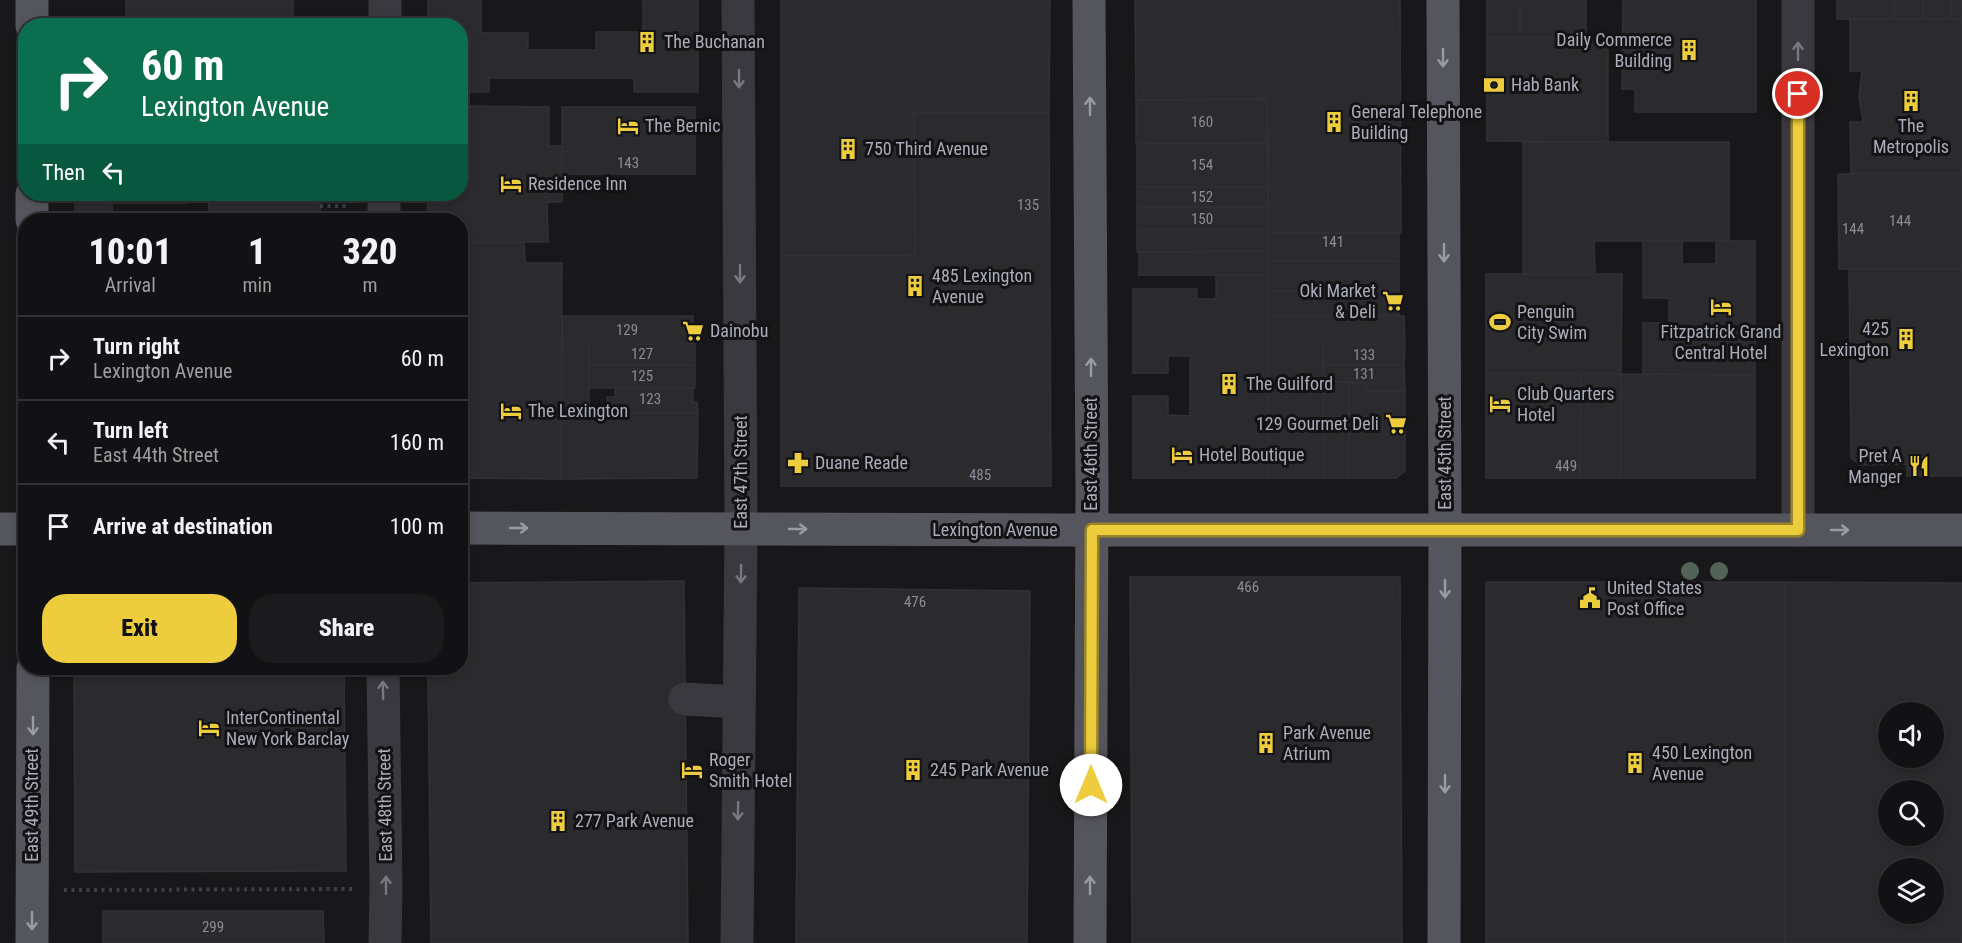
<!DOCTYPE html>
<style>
body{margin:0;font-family:"Roboto Condensed",sans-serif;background:#1b1b1d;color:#f1f3f6;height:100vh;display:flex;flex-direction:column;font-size:22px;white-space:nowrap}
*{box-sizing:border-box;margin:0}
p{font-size:20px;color:#9c9ea0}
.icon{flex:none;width:33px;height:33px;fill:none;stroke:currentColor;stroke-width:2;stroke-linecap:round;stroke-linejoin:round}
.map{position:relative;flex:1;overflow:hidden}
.side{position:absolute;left:18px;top:213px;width:450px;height:462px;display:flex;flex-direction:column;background:#121214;border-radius:24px;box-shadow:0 3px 9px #0003,0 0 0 2px #313234}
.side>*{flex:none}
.top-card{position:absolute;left:18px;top:18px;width:450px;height:183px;border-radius:24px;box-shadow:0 3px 9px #0003,0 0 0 2px #313234;background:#0b6e4f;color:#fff;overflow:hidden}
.tools{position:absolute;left:1878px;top:702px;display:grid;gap:12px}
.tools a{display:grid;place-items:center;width:66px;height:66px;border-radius:50%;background:#121214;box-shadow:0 3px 9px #0003,0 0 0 2px #313234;font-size:30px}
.pin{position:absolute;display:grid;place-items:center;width:51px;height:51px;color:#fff;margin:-26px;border:3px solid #fff;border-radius:50%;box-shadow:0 2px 6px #0007}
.me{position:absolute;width:66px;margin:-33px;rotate:0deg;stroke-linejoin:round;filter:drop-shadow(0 0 4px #0008)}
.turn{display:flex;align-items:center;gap:21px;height:126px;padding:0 24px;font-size:27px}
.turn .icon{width:78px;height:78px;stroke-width:2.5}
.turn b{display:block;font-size:42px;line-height:51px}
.then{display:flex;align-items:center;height:57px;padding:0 24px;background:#0003;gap:12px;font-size:22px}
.eta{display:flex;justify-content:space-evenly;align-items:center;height:102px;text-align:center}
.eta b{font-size:36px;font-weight:800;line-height:42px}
.primary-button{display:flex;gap:12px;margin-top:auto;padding:12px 24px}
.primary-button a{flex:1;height:69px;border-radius:24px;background:#edcc3d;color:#111;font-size:24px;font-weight:800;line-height:69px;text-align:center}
.primary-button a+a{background:#1b1b1d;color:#f1f3f6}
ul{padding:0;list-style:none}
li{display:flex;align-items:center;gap:18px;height:84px;padding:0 24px;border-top:2px solid #313234}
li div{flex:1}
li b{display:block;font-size:22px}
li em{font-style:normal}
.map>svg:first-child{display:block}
</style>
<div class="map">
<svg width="1962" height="943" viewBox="0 0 1962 943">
<rect width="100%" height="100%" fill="#18181a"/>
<!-- building -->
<path fill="#2b2b2e" stroke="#323236" stroke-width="1.5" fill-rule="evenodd" d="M126,0H293V26H126Z
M428,0H481V33H528V50H596V32H643V0H698V92H634V78H489V92H460V26H428Z
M781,0H1050L1049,113H914L915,256L781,255Z
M1135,0H1400L1401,233H1268L1267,99L1136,100Z
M1487,0H1520V38H1487Z
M1520,0H1586V38H1520Z
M1623,0H1756V112H1635V89H1622Z
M1837,0H1894V19H1837Z
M1894,0H1923V19H1894Z
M1923,0H1951V19H1923Z
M1951,0H1962V19H1951Z
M1850,19H1962V174H1851L1850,122H1863L1859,96L1862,71H1850Z
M1487,38H1608V142L1487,141Z
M1267,99L1268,143L1136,144V100Z
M460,106L549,107V146H562V202H547L548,242H460V220H428V194H460Z
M562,107H695V152H562Z
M914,113H1049L1051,486H781V255L915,256Z
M1523,142H1729V241H1594L1595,274H1523Z
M1268,143V187H1137V144Z
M562,152H695V174H562Z
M1838,174H1962V269H1839Z
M1137,187H1268V207H1137Z
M75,194H188V203H112V212L104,213V215H75Z
M209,194H325L320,196V216L326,220H208Z
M1137,207H1268V230H1137Z
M75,215H104V220H75Z
M1137,230H1268V251L1137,252Z
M1268,233H1399V261H1268Z
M1643,241H1682V264H1716V241H1755V375L1643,374V323H1669V298H1643Z
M460,242H524L525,263H562L561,479L460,478Z
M1268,251V275H1139V252Z
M1268,261H1399V290L1268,291Z
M1849,269H1962V476H1907V464L1860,465L1851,458Z
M1486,274H1622L1621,374H1486Z
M1216,275H1268V478H1133V396H1168V415L1190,416V356H1168V373H1133V289H1197V299H1216Z
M1399,290V316H1268V291Z
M562,316H693V344H562Z
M1268,316H1404L1405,344H1268Z
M562,344H589V413H698L697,478L561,479Z
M589,344H695V365H589Z
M1268,344H1323L1324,478H1268Z
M1323,344H1405L1404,365H1323Z
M589,365H695V388H589Z
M1323,365H1404L1405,391H1366V383L1323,382Z
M1486,374H1581L1580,478H1486Z
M1581,374H1621V478H1580Z
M1621,374L1755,375V478H1621Z
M1323,382H1349L1348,478H1324Z
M1349,382L1366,383V391H1405V471L1396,478H1348Z
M615,388H693V402H697L698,413H607V397H615Z
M1130,577H1400L1402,943H1132Z
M684,581L688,943H431L428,668H460V583Z
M1486,582H1785V943H1486Z
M1785,582L1962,583V943H1785ZM1888,712H1934V758H1888ZM1888,790H1934V836H1888ZM1888,868H1934V914H1888Z
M799,588L1030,591L1027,943H796Z
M74,668H344L346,871L75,872Z
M103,911H323L324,943H103Z"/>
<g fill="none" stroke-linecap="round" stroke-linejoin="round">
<!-- path -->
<path stroke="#3f4046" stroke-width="4" stroke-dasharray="3 4.5" stroke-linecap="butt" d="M320,206H348
M64,890L352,889"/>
<!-- minor -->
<path stroke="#39393f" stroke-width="33" d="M385,26V0
M384,220V194
M1798,530V0
M383,668L386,889L385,943
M685,699L739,702
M737,943L741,529L738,0"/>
<!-- major -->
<path stroke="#55555d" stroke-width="33" d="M32,0V26
M1089,0L1092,490L1090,943
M1443,0L1445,530L1444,943
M32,194V220
M460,528L1058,530H1962
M0,529H26
M32,943L33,668"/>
</g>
<!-- trees -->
<g fill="#526457">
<circle cx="1690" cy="571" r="9"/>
<circle cx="1719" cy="571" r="9"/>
</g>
<!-- one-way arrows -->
<defs><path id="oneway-shaft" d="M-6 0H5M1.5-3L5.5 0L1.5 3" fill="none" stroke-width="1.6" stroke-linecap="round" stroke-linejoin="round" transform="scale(1.5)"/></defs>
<g stroke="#777982">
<use href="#oneway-shaft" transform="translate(1798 51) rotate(-90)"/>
<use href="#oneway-shaft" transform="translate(739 79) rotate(90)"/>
<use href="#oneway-shaft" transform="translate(740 274) rotate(90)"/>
<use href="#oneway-shaft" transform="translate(741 574) rotate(91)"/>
<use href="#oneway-shaft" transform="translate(383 690) rotate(-91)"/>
<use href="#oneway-shaft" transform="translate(738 811) rotate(91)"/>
<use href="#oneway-shaft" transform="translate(386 885) rotate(-90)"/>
</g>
<g stroke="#999ba7">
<use href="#oneway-shaft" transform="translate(1443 58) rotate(90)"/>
<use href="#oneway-shaft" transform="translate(1090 106) rotate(-90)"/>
<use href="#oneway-shaft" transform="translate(1444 253) rotate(90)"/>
<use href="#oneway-shaft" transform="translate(1091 367) rotate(-90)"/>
<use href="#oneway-shaft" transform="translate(519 528)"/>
<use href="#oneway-shaft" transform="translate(798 529)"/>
<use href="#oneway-shaft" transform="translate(1840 530)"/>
<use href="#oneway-shaft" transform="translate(1445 589) rotate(90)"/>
<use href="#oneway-shaft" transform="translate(33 726) rotate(90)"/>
<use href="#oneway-shaft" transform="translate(1445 784) rotate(90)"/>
<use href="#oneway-shaft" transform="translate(1090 885) rotate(-90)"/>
<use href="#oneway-shaft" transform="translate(32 921) rotate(90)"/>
</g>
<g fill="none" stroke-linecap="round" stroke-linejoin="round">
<defs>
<path id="route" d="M1091,785L1092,530H1798V94"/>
</defs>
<!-- route casing -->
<use href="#route" stroke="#9a8528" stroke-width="15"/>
<!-- route -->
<use href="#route" stroke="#edcc3d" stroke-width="10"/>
</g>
<!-- icons -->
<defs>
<symbol id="building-bare" viewBox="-9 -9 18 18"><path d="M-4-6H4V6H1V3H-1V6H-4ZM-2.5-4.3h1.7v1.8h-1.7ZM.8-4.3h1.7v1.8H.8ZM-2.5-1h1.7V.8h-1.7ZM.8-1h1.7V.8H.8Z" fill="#edcc3d" stroke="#131315" stroke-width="2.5" paint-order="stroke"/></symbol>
<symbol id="bank-bare" viewBox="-9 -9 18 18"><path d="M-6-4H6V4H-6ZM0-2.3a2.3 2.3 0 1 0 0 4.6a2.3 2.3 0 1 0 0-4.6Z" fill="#edcc3d" stroke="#131315" stroke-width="2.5" paint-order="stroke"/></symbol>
<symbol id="hotel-bare" viewBox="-9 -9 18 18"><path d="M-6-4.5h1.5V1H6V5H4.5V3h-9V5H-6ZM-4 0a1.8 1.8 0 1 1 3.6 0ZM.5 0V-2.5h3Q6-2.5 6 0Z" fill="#edcc3d" stroke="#131315" stroke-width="2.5" paint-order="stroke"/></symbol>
<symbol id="supermarket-bare" viewBox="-9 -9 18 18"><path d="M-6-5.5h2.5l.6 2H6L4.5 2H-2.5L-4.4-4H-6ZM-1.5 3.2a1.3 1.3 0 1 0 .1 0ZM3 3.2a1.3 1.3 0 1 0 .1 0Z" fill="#edcc3d" stroke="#131315" stroke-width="2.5" paint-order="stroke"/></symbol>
<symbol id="stadium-bare" viewBox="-9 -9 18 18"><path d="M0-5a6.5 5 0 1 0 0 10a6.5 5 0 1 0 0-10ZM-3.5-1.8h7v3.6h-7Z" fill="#edcc3d" stroke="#131315" stroke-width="2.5" paint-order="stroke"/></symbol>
<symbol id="pharmacy-bare" viewBox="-9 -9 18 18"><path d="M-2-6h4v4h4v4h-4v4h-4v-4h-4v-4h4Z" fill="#edcc3d" stroke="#131315" stroke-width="2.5" paint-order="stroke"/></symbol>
<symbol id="restaurant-bare" viewBox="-9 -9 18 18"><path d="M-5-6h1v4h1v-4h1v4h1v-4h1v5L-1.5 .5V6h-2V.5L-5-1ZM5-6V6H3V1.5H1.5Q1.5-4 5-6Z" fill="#edcc3d" stroke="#131315" stroke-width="2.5" paint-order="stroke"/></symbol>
<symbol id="civic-bare" viewBox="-9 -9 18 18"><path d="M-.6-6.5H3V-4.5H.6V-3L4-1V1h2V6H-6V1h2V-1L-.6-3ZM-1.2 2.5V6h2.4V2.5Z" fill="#edcc3d" stroke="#131315" stroke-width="2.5" paint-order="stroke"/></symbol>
</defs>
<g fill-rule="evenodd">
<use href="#building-bare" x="632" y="27" width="30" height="30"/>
<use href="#building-bare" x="1674" y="35" width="30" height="30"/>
<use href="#bank-bare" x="1479" y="70" width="30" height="30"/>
<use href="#building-bare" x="1896" y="86" width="30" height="30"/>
<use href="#building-bare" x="1319" y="107" width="30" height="30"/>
<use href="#hotel-bare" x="613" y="111" width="30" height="30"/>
<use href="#building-bare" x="833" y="134" width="30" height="30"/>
<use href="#hotel-bare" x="496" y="169" width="30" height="30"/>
<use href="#building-bare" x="900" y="271" width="30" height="30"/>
<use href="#supermarket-bare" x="1378" y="286" width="30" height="30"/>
<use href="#hotel-bare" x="1706" y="292" width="30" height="30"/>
<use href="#stadium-bare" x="1485" y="307" width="30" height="30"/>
<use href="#supermarket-bare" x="678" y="316" width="30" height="30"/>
<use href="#building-bare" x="1891" y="324" width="30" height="30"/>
<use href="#building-bare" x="1214" y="369" width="30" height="30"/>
<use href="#hotel-bare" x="1485" y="389" width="30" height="30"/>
<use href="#hotel-bare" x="496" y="396" width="30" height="30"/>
<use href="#supermarket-bare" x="1381" y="409" width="30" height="30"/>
<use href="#hotel-bare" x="1167" y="440" width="30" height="30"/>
<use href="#pharmacy-bare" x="783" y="448" width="30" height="30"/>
<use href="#restaurant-bare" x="1904" y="451" width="30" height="30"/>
<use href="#civic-bare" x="1575" y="583" width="30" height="30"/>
<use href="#hotel-bare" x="194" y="713" width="30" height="30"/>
<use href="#building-bare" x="1251" y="728" width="30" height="30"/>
<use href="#building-bare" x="1620" y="748" width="30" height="30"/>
<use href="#hotel-bare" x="677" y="755" width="30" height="30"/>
<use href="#building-bare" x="898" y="755" width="30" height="30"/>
<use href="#building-bare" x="543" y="806" width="30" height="30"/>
</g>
<g text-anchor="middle" stroke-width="6" stroke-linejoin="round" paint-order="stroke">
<!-- number labels -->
<g font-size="15" fill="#8a8c96">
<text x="1202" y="127">160</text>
<text x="628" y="168">143</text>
<text x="1202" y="170">154</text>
<text x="1202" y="202">152</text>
<text x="1028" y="210">135</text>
<text x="1202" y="224">150</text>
<text x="1900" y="226">144</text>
<text x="1853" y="234">144</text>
<text x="1333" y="247">141</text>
<text x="627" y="335">129</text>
<text x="642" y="359">127</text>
<text x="1364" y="360">133</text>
<text x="1364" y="379">131</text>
<text x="642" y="381">125</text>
<text x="650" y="404">123</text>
<text x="1566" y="471">449</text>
<text x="980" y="480">485</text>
<text x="1248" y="592">466</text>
<text x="915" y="607">476</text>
<text x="213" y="932">299</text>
</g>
<!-- poi labels -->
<g font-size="18" fill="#aaadb9" stroke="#131315" text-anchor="start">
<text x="1672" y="46" text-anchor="end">Daily Commerce<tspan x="1672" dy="21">Building</tspan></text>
<text x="664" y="48">The Buchanan</text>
<text x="1511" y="91">Hab Bank</text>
<text x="1351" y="118">General Telephone<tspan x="1351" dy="21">Building</tspan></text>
<text x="645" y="132">The Bernic</text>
<text x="1911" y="132" text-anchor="middle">The<tspan x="1911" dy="21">Metropolis</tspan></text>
<text x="865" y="155">750 Third Avenue</text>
<text x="528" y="190">Residence Inn</text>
<text x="932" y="282">485 Lexington<tspan x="932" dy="21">Avenue</tspan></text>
<text x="1376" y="297" text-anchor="end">Oki Market<tspan x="1376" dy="21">&amp; Deli</tspan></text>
<text x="1517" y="318">Penguin<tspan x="1517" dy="21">City Swim</tspan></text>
<text x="1889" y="335" text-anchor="end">425<tspan x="1889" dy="21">Lexington</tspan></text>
<text x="710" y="337">Dainobu</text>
<text x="1721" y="338" text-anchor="middle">Fitzpatrick Grand<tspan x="1721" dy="21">Central Hotel</tspan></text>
<text x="1246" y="390">The Guilford</text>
<text x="1517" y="400">Club Quarters<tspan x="1517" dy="21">Hotel</tspan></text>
<text x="528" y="417">The Lexington</text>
<text x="1379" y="430" text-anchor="end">129 Gourmet Deli</text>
<text x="1199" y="461">Hotel Boutique</text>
<text x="1902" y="462" text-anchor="end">Pret A<tspan x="1902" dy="21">Manger</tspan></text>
<text x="815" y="469">Duane Reade</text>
<text x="1607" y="594">United States<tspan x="1607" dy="21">Post Office</tspan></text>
<text x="226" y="724">InterContinental<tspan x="226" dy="21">New York Barclay</tspan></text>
<text x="1283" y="739">Park Avenue<tspan x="1283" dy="21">Atrium</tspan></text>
<text x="1652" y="759">450 Lexington<tspan x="1652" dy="21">Avenue</tspan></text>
<text x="709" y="766">Roger<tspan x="709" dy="21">Smith Hotel</tspan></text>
<text x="930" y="776">245 Park Avenue</text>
<text x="575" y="827">277 Park Avenue</text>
</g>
<!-- street labels -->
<g font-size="18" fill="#aaadb9" stroke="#131315">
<text transform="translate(1445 453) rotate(-90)" y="6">East 45th Street</text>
<text transform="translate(1091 454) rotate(-90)" y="6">East 46th Street</text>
<text transform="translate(741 472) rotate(-90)" y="6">East 47th Street</text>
<text x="995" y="536">Lexington Avenue</text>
<text transform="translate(32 805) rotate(-90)" y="6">East 49th Street</text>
<text transform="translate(385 805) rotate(-91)" y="6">East 48th Street</text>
</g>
</g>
</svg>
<div class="tools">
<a><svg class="icon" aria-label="sound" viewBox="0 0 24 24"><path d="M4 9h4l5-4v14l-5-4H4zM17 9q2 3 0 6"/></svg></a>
<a><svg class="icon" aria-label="search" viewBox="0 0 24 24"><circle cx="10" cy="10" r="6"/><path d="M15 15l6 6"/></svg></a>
<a><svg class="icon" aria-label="layers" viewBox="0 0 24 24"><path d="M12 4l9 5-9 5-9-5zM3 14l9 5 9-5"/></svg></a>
</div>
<div class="pin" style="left:1798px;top:94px;background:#d93025"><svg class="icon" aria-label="arrive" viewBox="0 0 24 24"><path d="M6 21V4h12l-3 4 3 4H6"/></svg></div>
<svg class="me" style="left:1091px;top:785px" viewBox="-20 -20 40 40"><circle r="19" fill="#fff"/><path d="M0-13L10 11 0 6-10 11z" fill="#edcc3d"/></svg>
<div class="top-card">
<div class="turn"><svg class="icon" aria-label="right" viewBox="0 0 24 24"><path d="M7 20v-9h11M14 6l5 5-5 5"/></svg><div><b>60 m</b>Lexington Avenue</div></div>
<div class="then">Then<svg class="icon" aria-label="left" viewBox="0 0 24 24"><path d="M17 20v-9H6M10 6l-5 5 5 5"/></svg></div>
</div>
<section class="side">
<div class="eta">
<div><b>10:01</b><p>Arrival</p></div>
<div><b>1</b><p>min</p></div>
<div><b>320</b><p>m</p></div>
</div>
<ul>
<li><svg class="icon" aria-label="right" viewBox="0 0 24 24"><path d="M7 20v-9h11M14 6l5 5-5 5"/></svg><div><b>Turn right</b><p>Lexington Avenue</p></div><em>60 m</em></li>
<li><svg class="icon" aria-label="left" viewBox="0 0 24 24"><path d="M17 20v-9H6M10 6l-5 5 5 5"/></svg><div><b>Turn left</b><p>East 44th Street</p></div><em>160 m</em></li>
<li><svg class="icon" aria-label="arrive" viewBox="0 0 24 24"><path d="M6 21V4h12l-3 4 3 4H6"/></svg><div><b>Arrive at destination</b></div><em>100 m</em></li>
</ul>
<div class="primary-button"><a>Exit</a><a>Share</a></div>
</section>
</div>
